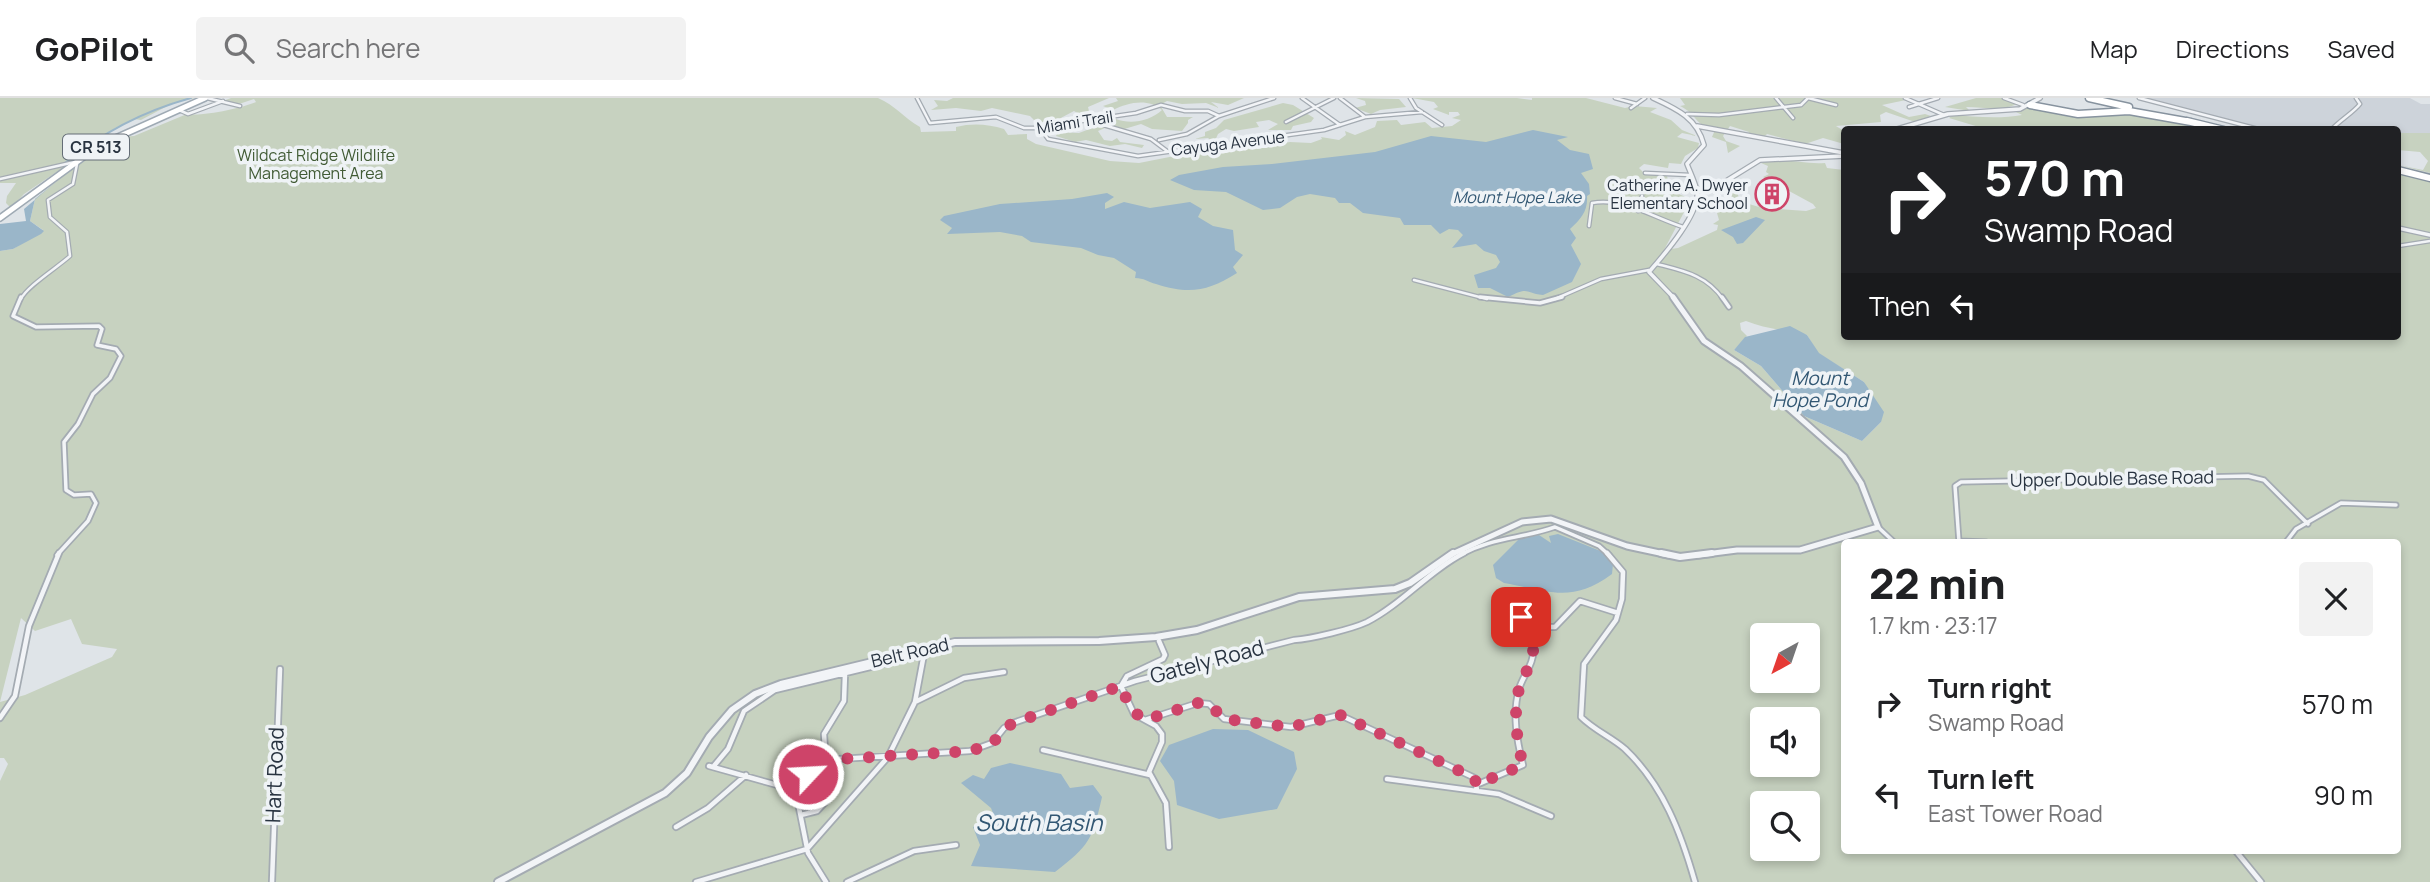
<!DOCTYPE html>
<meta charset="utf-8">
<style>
body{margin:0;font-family:Manrope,sans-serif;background:#f2f2f2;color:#202124;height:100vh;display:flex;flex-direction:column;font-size:26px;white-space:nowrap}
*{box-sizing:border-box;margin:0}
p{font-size:23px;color:#757577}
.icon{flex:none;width:38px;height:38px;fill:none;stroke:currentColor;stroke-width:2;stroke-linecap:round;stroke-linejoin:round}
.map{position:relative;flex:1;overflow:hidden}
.drawer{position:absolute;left:1841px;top:441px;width:560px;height:315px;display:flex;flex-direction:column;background:#fff;border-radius:7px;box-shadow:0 4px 10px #0003}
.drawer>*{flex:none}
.banner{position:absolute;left:1841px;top:28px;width:560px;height:214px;border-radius:7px;box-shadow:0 4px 10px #0003;background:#202124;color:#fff;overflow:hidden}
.needle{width:46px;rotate:220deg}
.buttons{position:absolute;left:1750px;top:525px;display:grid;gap:14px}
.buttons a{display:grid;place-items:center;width:70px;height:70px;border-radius:7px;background:#fff;box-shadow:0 4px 10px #0003;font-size:35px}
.pin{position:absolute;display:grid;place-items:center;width:60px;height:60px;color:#fff;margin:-30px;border-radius:14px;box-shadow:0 4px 10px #0006}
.me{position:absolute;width:77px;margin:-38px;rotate:65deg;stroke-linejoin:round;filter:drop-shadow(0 0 5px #0008)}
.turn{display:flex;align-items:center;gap:24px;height:147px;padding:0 28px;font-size:32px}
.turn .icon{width:91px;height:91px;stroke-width:2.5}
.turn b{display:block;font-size:49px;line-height:60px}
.then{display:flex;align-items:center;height:66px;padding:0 28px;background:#0003;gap:14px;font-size:26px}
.round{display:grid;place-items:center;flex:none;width:74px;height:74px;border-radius:7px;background:#f2f2f2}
.overview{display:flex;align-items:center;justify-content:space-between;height:119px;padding:0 28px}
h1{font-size:42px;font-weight:800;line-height:52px}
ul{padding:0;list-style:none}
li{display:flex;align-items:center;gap:21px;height:91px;padding:0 28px}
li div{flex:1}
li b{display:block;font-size:26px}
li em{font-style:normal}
header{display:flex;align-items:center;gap:42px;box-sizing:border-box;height:98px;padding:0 35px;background:#fff;border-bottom:2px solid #e0e0e0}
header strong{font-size:33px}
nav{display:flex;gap:38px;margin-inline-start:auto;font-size:24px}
.search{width:490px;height:63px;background:#f2f2f2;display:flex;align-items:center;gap:18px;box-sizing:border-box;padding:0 24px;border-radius:7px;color:#757577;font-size:26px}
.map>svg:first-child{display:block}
</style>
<header>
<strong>GoPilot</strong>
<div class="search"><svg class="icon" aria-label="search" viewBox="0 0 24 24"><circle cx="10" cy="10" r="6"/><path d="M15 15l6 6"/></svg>Search here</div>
<nav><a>Map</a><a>Directions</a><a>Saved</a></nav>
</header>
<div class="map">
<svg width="2430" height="784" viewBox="0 0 2430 784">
<rect width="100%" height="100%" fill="#dfe4e8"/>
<!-- built -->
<path fill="#cdd3da" d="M2136,0H2410L2421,6H2430V35H2398V32L2260,31Z"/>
<!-- green -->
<path fill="#c7d2c0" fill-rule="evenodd" d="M0,0H195L173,5L141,22L134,21L115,30L98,46L24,96L11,110L6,105L7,98L16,85H0Z
M231,0H878C895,7 904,20 920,29L921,34L956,33V29C972,25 988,26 1004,31L1008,37L1027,36V41L1036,46L1110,63L1139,65L1195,54L1214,56L1290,44L1311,45L1322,41L1321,39L1339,42L1346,37L1345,33L1355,37L1375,29L1377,23L1397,22L1401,27L1425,24L1432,30L1452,28L1461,22L1452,20L1460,17L1458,14H1449V17L1433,11L1438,9L1434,4L1412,0H1517L1532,2V0H1586L1625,10L1634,8L1657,10L1650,14L1671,22L1682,32L1697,38L1682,35L1677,39L1699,45L1698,50L1685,58L1681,66L1669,65L1668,70L1644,66L1639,70L1644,75L1667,78L1671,93L1691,101L1664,152L1678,150L1717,132L1718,127L1713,126L1719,122L1717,115L1724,110L1713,104L1719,99L1729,103L1733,100L1716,90L1720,89L1738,96L1740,109L1745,110L1749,106L1759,109L1757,107L1768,104L1773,106L1764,110L1806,113L1816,110L1813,106L1763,79L1769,76L1766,74L1768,68L1761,65C1783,58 1804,67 1825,65L1827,70L1844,72V238H2398V74L2430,82V784H0V683L8,666L4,660H0V153L13,151L43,132L30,123L35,101L94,53L102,54L112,50L101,47L120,39L134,38L187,16C201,19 242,10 256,4L254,1L236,7L223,3ZM1746,223C1766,231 1785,232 1807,237L1818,255L1864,284L1881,324L1862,343L1804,318L1761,268L1734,252L1747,238L1741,232L1740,225ZM1844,444H2398V752H1844ZM21,520L35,533L71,521L82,546L117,551L112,559L25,597L0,604ZM1762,537H1808V583H1762ZM1762,621H1808V667H1762ZM1762,705H1808V751H1762Z
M953,0H1109L1088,9L1090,17L1082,18L1074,13L1057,22L1037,25L1030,18L992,10L981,13L956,10L931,12L938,8L934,2L947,3Z
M1116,0H1244L1228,7L1211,4L1219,10L1206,5L1182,6L1167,3L1160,7L1167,19H1193L1188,22V25L1182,33L1152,31L1141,26L1121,32L1105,30L1098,33L1104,42L1112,43L1117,40L1120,44L1144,47L1142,50L1125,46L1110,48L1086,42L1075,44L1056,38L1058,34L1079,35L1116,21C1131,27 1150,23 1162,12C1149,0 1128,4 1113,12L1103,8L1118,3Z
M1356,0L1399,1L1406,9L1380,12L1371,16L1355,10L1366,7L1365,3Z
M1680,0H1902L1906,2L1882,7L1909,19L1925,16L1931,18L1915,24L1886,14L1880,17L1881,24L1836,28L1844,33V46L1823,40L1805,46L1767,36L1762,41L1747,39L1749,34L1730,28L1723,38L1726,43L1740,48L1728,55L1726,44L1712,39L1715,32C1695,28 1697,16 1680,8L1685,7Z
M1976,0H2002L2017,6C1999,14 1985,9 1966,9L1970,13L1945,9Z
M1283,5L1293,7L1314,20L1311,24L1293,28L1291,32H1268L1278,26L1269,22L1256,24L1259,29L1234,33L1226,31L1218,36L1214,45L1208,40L1195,41L1205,38V34L1216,30L1224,22Z
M2031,7L2060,14H2128L2215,31L1989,32L1949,20L1953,17C1974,19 2002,21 2022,17L2016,14Z
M2398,35H2430V75L2398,67L2423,72L2428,63L2420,54L2398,52Z"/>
<!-- water -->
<path fill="#9ab6c9" d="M1533,32L1568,39L1557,42L1570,52L1589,56L1593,71L1581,75L1589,86L1590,96L1587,98C1588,113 1581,121 1570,131L1576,140L1571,147L1581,166L1572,184L1543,197C1524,195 1530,188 1508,199L1490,190H1478L1474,177L1496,170L1500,164L1496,157L1484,153L1476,146L1452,150L1463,137L1458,132L1449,131L1440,136L1431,127H1404L1400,120L1363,115L1350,105H1339L1335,100L1310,96L1297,99L1280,110L1263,112L1226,94L1194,92L1170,82L1179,77L1223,69L1272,66L1375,54L1431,38L1486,44Z
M57,83L35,101L30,123L44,133L41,136L13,151L0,153V126L26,123L24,111Z
M1107,95L1114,99L1105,105V111L1124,104L1150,110L1190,104L1202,111L1198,119L1213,128L1233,132L1235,152L1243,157L1233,169L1237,175C1208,193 1190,197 1156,186C1148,184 1144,180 1135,180L1136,174L1114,160L1098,157L1081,150L1031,144L1022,138L1000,134L947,136L952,130L940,122L944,118L1000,106L1072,101Z
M1756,119L1765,122L1743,145L1737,146L1733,139L1721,132Z
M1790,228L1807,237L1819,255L1864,284L1884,314L1881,324L1862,343L1804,318L1761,268L1734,252L1745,239Z
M1558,436L1603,454L1613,466L1612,476C1571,506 1550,493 1504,485L1496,480L1493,467L1519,441L1539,437L1551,445L1549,438Z
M1213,631L1248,632L1294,654L1297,671L1277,711L1219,721L1177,707L1174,683L1160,663L1169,647Z
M1010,665L1061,676L1070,690L1093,687L1102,699C1092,742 1090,747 1055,774L971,768L980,747L973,729L993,715L991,710L961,685L973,677L984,681L991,670Z"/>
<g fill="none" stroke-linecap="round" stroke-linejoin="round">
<!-- stream -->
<path stroke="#9ab6c9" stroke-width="2" d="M2047,30L2051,32
M65,65C103,34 143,13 191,0"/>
<defs>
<path id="minor-far2" d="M207,0L240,8
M917,0L930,25L996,19L1024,30H1034L1136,15L1161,7L1185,13H1208L1219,18
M1302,0L1340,27
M1340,0L1365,19
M1410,0L1416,10L1442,27
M1615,0L1637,6
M1776,0L1793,20
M1808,0L1836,7
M1905,0L1944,17
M2004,0L2023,7
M2139,0L2262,32
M1909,9L1938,0
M1631,10L1645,0
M179,12L188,16L223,3
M1687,16L1719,17L1801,7L1808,0
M1090,23L1151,41L1167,53
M1286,24L1334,0
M1040,30L1048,41L1138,58L1324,32L1365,19L1422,14
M2331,32C2339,23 2354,14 2360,6L2356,0
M1159,42L1187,36L1219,18L1274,0
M1645,75L1690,77
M0,81L75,64L77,66L73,86L48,102L50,119L67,134L70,158C58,169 26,189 21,201
M1638,113L1642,98
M1589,128L1592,105C1623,99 1654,120 1683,129
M2398,148L2430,143
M1657,166C1684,173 1706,177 1723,201
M1414,182L1487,201
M1555,201L1601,181L1649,172"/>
<path id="minor-far1" d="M21,199L13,218L36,229L99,228L102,231L97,247L116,251L121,258L110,280L93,296L78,326L64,344L66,392L74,397L91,396L96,405L88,423L57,457
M1480,199L1540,205L1562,199
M1722,199L1729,209
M1878,429L1894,444
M1959,443L1986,444
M1959,444L1955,388L1961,384L2248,378L2264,382L2308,426
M2286,444L2296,431L2341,405L2396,407
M1460,457C1493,439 1521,441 1555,429L1599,448L1609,457"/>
<path id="minor" d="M1607,455L1623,474L1622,501L1616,522L1584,566L1581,619C1594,632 1611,639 1625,651C1663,687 1681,735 1695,784
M1159,543L1165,557L1163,561L1127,578L1121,588L1134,616L1156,628L1162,636V644L1149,674L1166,705L1169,749
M915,604L964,580L1004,574
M0,620L15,598L29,528L59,455
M1145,622L1198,605L1209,606L1224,621L1291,629L1340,617L1475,680L1477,692
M1043,652L1150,677
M709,668L777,687L792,695L798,705L808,755L826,784
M1387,681L1499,696L1551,718
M1476,687L1523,667C1517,643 1512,616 1519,591C1523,577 1535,565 1533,550C1532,539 1525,529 1521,519L1546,529H1555L1580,503L1618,515
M789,692L816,671L839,661L970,653L992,645L1004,630L1013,625L1135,583L1294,542C1311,541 1352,531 1367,524C1402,506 1429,473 1464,455
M801,717L817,713L828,701L824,636L844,603L845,576
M676,729L708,710L746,677
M2235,752L2261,784
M272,784L280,571
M696,784L807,751L888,659L915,604L924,556L775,592L744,613L728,651L713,669
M847,784L914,753L956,747"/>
<path id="tertiary-far2" d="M1653,0C1677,11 1697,20 1704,47L1687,66C1690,74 1695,84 1697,93C1701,115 1663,158 1649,174L1675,201
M1697,28L1844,55
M1894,32L1948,16L2020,11L2040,0
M1696,92L1726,83L1760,62L1844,58
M2398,130L2430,137"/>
<path id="tertiary-far1" d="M1673,199L1704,243L1741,268L1844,359L1861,385L1878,429L1800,452H1737L1698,457
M1450,457L1522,424L1551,421L1627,448L1669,457"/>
<path id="tertiary" d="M1661,455L1680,459L1712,455
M498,784L665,695L687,675L709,639L732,612L755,596L781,586L955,544L1099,543L1156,539L1197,532L1299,499L1395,491L1410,485L1453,455"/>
<path id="primary" d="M0,120L100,47L205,0"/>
<path id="motorway" d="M2089,0L2129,9
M2030,7L2078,16L2129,13L2191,24
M2187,23L2224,32
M2398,72L2430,80"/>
</defs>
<!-- minor-far2 casing -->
<use href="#minor-far2" stroke="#a4abb2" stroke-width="5"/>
<!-- minor-far1 casing -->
<use href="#minor-far1" stroke="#a4abb2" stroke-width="7"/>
<!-- minor casing -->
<use href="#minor" stroke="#a4abb2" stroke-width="8"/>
<!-- tertiary-far2 casing -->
<use href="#tertiary-far2" stroke="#a4abb2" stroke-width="6"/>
<!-- tertiary-far1 casing -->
<use href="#tertiary-far1" stroke="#a4abb2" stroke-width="9"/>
<!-- tertiary casing -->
<use href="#tertiary" stroke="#a4abb2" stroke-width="10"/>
<!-- primary casing -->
<use href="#primary" stroke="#9faab4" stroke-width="8"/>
<!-- motorway casing -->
<use href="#motorway" stroke="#87939f" stroke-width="9"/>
<!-- minor-far2 -->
<use href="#minor-far2" stroke="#f2f4f7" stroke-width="2.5"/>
<!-- minor-far1 -->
<use href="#minor-far1" stroke="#f2f4f7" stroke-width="3.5"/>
<!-- minor -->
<use href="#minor" stroke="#f2f4f7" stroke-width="4.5"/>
<!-- tertiary-far2 -->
<use href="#tertiary-far2" stroke="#f2f4f7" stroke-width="3.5"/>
<!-- tertiary-far1 -->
<use href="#tertiary-far1" stroke="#f2f4f7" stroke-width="5"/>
<!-- tertiary -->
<use href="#tertiary" stroke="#f2f4f7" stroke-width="6"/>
<!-- primary -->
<use href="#primary" stroke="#fff" stroke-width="5"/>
<!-- motorway -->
<use href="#motorway" stroke="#fff" stroke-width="6"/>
</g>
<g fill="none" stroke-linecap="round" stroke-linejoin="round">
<!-- route -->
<path stroke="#ce4469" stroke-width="12" stroke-dasharray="0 21.6" d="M808,676L823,666L839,661L970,653L992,646L1004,631L1013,625L1121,588L1131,612L1145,622L1198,605L1209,606L1224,621L1290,629L1340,617L1475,680L1476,687L1523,667C1517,644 1513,615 1519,591C1522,579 1532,567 1533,555C1534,542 1525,531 1521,519"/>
</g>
<!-- icons -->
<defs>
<symbol id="building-ring" viewBox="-11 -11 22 22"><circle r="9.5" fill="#eff3f6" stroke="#ce4469" stroke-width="1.5"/><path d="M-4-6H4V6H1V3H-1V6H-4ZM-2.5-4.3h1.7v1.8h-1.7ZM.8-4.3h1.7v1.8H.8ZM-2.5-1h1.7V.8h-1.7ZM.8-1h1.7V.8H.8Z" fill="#ce4469"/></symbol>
</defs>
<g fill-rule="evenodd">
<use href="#building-ring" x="1753" y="77" width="38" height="38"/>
</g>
<g text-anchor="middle" stroke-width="7" stroke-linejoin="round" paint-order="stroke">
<!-- far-street labels -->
<g font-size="16" fill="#283340" stroke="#eff3f6">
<text transform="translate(1075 24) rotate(-9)" y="6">Miami Trail</text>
<text transform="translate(1228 45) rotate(-7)" y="6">Cayuga Avenue</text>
</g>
<!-- shield labels -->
<rect fill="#eff3f6" stroke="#646d77" stroke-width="2" x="63" y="36.5" width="66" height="25" rx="5"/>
<g font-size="16" font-weight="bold" fill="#283340">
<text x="96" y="55">CR 513</text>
</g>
<!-- far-park labels -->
<g font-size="16" fill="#415b35" stroke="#eff3f6">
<text x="316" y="63">Wildcat Ridge Wildlife<tspan x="316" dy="18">Management Area</tspan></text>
</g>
<!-- far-poi labels -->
<g font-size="16" fill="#283340" stroke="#eff3f6" text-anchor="end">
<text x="1748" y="93">Catherine A. Dwyer<tspan x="1748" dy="18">Elementary School</tspan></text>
</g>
<!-- far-water labels -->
<g font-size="16" font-style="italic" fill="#325773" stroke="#eff3f6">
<text x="1517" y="105">Mount Hope Lake</text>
</g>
<!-- street labels -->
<g font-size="18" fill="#283340" stroke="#eff3f6">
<text transform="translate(2112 381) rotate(-1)" y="6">Upper Double Base Road</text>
<text transform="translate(910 555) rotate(-13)" y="6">Belt Road</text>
</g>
<!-- water labels -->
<g font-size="19" font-style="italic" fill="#325773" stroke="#eff3f6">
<text x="1820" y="287">Mount<tspan x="1820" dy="22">Hope Pond</tspan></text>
</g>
<!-- near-street labels -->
<g font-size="21" fill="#283340" stroke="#eff3f6">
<text transform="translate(1207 564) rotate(-15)" y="7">Gately Road</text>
<text transform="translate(275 677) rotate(-88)" y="7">Hart Road</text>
</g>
<!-- near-water labels -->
<g font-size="23" font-style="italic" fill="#325773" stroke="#eff3f6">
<text x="1039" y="733">South Basin</text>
</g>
</g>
</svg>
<div class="buttons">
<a><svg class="needle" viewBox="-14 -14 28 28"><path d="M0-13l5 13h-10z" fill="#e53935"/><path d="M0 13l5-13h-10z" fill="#757577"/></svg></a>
<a><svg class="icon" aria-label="sound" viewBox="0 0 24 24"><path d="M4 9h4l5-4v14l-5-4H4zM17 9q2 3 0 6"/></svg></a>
<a><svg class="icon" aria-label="search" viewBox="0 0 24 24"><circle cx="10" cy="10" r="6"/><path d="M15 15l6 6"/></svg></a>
</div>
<div class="pin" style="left:1521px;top:519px;background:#d93025"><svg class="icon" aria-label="arrive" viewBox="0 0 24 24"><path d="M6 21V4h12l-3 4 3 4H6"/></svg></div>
<svg class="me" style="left:808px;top:676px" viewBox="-20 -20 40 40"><circle r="17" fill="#ce4469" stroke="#fff" stroke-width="3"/><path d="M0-11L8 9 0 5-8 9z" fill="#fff"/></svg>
<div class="banner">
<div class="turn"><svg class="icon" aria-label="right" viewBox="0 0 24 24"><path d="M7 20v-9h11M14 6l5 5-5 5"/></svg><div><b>570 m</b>Swamp Road</div></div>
<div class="then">Then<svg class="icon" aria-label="left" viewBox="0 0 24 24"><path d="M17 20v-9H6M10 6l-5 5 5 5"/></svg></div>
</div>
<section class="drawer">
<div class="overview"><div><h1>22 min</h1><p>1.7 km · 23:17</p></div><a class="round"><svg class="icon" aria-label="close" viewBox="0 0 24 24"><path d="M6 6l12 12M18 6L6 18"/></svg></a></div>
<ul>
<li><svg class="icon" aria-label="right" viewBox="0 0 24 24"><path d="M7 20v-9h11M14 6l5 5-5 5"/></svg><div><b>Turn right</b><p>Swamp Road</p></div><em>570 m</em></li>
<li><svg class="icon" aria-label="left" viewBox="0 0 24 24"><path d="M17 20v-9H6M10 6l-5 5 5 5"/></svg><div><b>Turn left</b><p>East Tower Road</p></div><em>90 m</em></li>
</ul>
</section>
</div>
